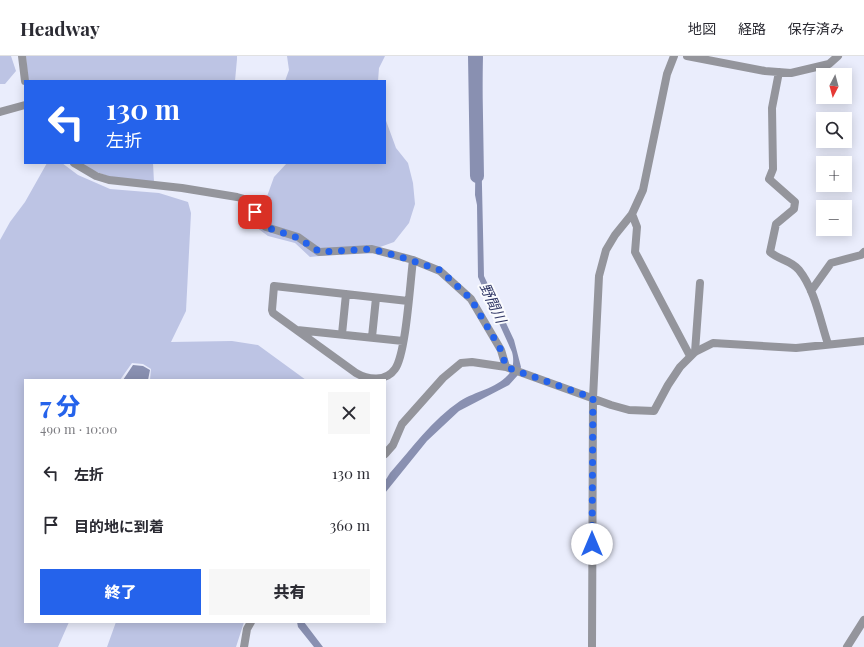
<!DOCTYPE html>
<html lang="ja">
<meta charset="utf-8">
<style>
body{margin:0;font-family:"Playfair Display","Noto Sans JP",serif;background:#f7f7f7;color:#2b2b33;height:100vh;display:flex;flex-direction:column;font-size:15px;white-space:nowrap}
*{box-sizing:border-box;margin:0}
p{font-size:13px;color:#7c7c81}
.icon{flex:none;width:22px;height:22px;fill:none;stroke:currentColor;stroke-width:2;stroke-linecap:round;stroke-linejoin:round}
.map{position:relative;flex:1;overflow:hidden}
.details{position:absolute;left:24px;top:323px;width:362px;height:244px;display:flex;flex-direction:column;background:#fff;border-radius:0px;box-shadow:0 2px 10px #0003}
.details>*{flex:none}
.top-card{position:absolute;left:24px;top:24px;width:362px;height:84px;border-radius:0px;box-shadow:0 2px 10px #0003;background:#2563eb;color:#fff;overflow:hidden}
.needle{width:26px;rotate:186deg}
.fabs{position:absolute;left:816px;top:12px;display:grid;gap:8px}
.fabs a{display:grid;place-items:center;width:36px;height:36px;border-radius:0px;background:#fff;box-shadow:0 2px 10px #0003;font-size:20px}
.pin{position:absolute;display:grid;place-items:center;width:34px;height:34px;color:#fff;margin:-17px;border-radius:8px;box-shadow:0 2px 6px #0006}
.me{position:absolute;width:44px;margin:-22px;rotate:0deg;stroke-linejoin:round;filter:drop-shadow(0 0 3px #0008)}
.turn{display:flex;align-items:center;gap:14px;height:84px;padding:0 16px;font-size:18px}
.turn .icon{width:52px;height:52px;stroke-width:2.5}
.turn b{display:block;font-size:28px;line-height:34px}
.round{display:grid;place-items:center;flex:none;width:42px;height:42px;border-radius:0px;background:#f7f7f7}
.headline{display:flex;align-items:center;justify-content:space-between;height:68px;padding:0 16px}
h1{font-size:24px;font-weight:800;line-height:30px;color:#2563eb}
.action{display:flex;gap:8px;margin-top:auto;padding:8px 16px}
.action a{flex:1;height:46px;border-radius:0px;background:#2563eb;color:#fff;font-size:16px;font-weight:800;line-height:46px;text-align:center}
.action a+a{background:#f7f7f7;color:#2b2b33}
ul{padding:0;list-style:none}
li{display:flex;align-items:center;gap:12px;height:52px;padding:0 16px}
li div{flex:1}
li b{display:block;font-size:15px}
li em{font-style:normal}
header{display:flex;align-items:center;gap:24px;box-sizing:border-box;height:56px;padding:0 20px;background:#fff;border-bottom:1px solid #e1e1e2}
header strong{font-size:19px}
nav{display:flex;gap:22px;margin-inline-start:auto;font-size:14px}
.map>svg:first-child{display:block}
</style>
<header>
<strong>Headway</strong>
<nav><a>地図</a><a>経路</a><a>保存済み</a></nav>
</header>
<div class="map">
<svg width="864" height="591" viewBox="0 0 864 591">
<rect width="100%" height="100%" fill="#eaedfc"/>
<!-- green -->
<path fill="#bdc4e4" d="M0,0H11L16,15L5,28H0Z
M26,0H237V3L235,25H28Z
M287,0H385L379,12L378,25H285L289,14Z
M385,62L396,92L408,107L413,127L415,148L409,167L394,186L369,195L310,201L295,187L268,180L256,171L274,121L287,107H385Z
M47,107H62L78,119L110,133L159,137L188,146L191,157L186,255L171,286L232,285L258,289L306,324H150L151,313L143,308L132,307L120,324H25V566H69L58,591H0V184L10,166L25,146Z
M79,107H153L154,126C121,123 109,124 79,107Z
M116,566H244L236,591H107Z"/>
<!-- water -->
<path fill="#8990b1" d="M483,0L481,86L484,220L514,284L521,311L518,319L509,329L459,355L427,385L385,437V425L390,417C412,392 432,364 460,345C476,335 495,333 508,319C514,313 514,303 512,296L478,221L477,149L475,139L477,1Z
M133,309L143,310L150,314L148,324H123Z
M297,566H304L323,591H314L298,571Z"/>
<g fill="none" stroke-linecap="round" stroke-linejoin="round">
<!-- river -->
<path stroke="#8990b1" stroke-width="14" d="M475,0L477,120"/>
<!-- minor -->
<path stroke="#94959c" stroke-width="8" d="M22,0L25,25
M687,0L765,15L791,17L829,8L838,0
M779,16L772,52L773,113L769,123L795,146L794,153L776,168L770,196C779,204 791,204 799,214C815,234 820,264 828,288
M0,56L25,49
M74,107L96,120L109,124L182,132L237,141L248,144L253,148L259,166L266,171L298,181L319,196L372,193L413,204L440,215L471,243L501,294L506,311
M632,158L637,171L635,196L690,300
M811,235L831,207L861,199L864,196
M408,245L274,230L272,254L273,257L356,317C368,324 386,326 395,313C406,298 410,227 413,204
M297,274L403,285
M342,278L346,238
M372,281L376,242
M695,296L700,227
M385,398L393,389L402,368L443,322L461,307L472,306L506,311L611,349L629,354L654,355L668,329L680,311L695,296L713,287L796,292L864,285
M244,591L247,573L251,566
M592,591L593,342L599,220L606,194L615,179L632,158L643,134L667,18L674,0
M847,591L864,564"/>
</g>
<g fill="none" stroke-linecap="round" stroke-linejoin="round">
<!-- route -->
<path stroke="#2563eb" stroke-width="7" stroke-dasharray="0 12.6" d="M255,156L259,166L266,171L298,182L320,196L372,193L401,201L440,214L471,243L501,294L506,311L593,342L592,488"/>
</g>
<g text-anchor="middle" stroke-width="4" stroke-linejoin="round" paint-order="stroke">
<!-- water labels -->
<g font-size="14" font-style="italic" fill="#323967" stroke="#fafbfe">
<text transform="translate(493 247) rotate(65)" y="5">野間川</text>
</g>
</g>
</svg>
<div class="fabs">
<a><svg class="needle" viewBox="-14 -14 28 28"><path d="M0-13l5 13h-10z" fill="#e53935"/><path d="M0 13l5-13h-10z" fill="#7c7c81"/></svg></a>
<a><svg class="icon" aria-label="search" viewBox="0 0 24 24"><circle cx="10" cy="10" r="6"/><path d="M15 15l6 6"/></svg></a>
<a>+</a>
<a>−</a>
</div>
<div class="pin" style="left:255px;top:156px;background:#d93025"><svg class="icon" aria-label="arrive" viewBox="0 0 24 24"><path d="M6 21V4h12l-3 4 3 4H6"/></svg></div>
<svg class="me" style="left:592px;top:488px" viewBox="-20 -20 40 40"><circle r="19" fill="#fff"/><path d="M0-13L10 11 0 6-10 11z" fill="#2563eb"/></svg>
<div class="top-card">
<div class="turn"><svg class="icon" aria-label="left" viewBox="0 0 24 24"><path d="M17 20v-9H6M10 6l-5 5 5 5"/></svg><div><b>130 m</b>左折</div></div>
</div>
<section class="details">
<div class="headline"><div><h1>7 分</h1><p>490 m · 10:00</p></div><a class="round"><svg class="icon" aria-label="close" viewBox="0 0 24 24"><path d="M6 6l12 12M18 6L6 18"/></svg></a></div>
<ul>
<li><svg class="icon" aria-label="left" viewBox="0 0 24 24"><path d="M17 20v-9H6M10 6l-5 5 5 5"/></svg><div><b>左折</b></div><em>130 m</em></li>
<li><svg class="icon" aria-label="arrive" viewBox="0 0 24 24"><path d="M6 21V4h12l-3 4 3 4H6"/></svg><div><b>目的地に到着</b></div><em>360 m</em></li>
</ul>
<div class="action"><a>終了</a><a>共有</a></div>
</section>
</div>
